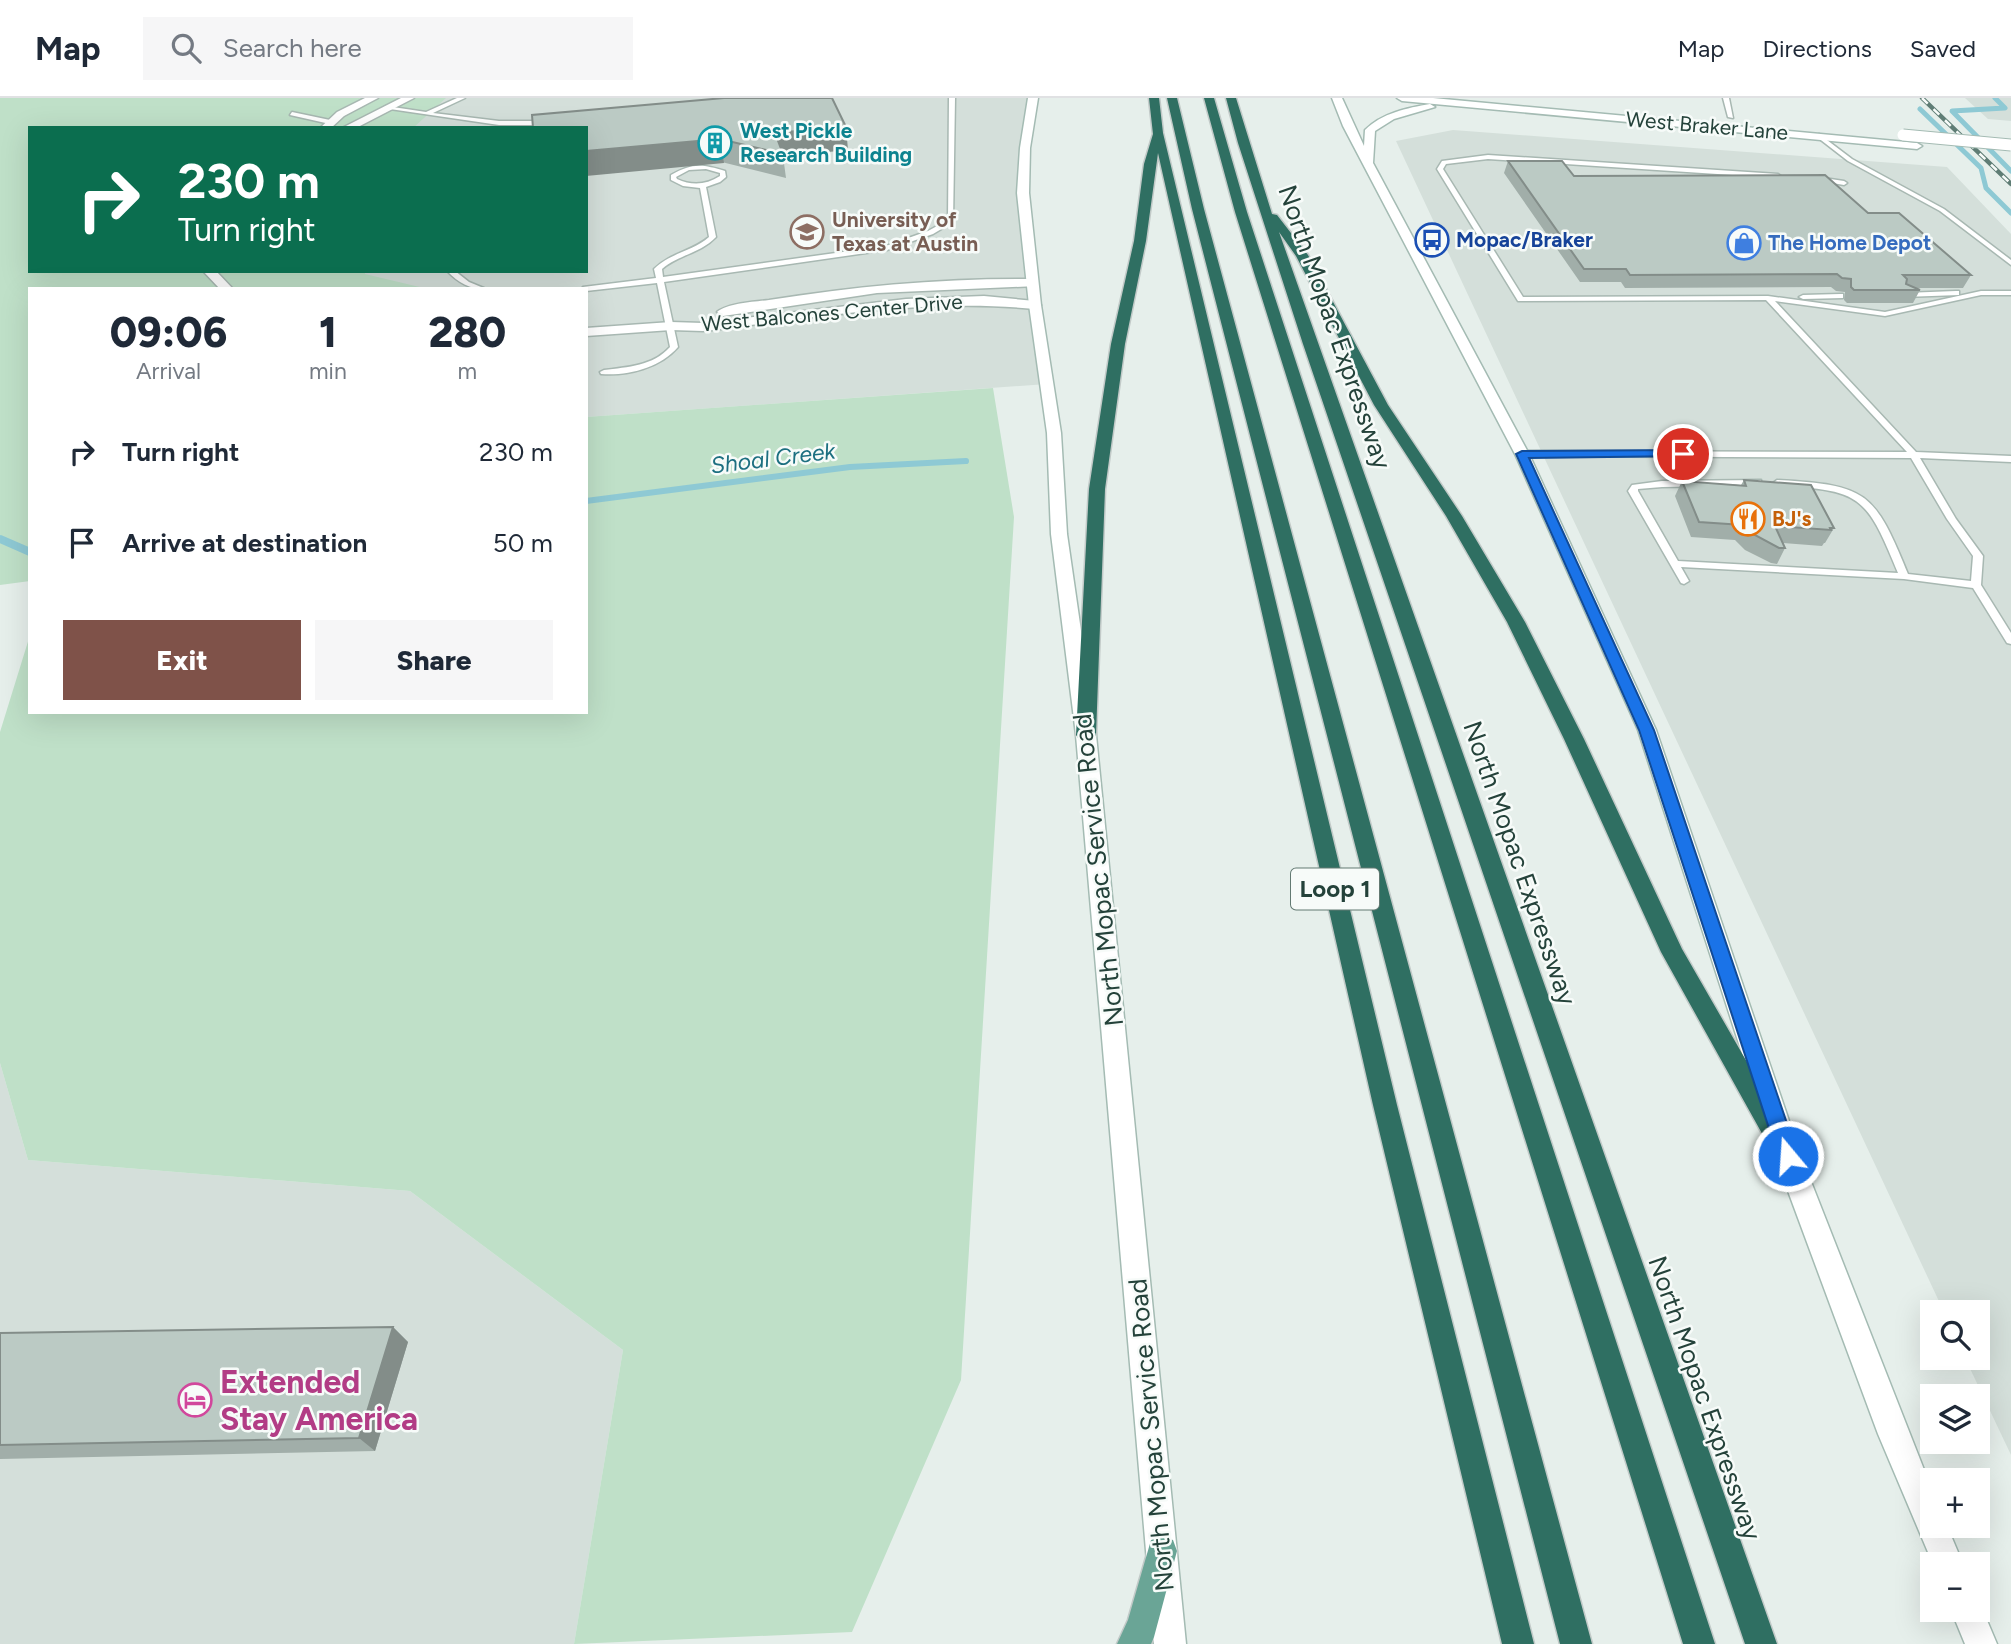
<!DOCTYPE html>
<meta charset="utf-8">
<style>
body{margin:0;font-family:Figtree,sans-serif;background:#f6f6f7;color:#1f2937;height:100vh;display:flex;flex-direction:column;font-size:26px;white-space:nowrap}
*{box-sizing:border-box;margin:0}
p{font-size:23px;color:#747a83}
.icon{flex:none;width:38px;height:38px;fill:none;stroke:currentColor;stroke-width:2;stroke-linecap:round;stroke-linejoin:round}
.map{position:relative;flex:1;overflow:hidden}
.drawer{position:absolute;left:28px;top:189px;width:560px;height:427px;display:flex;flex-direction:column;background:#fff;border-radius:0px;box-shadow:0 7px 28px #0002}
.drawer>*{flex:none}
.guide{position:absolute;left:28px;top:28px;width:560px;height:147px;border-radius:0px;box-shadow:0 7px 28px #0002;background:#0b6e4f;color:#fff;overflow:hidden}
.tools{position:absolute;left:1920px;top:1202px;display:grid;gap:14px}
.tools a{display:grid;place-items:center;width:70px;height:70px;border-radius:0px;background:#fff;box-shadow:0 7px 28px #0002;font-size:35px}
.pin{position:absolute;display:grid;place-items:center;width:60px;height:60px;color:#fff;margin:-30px;border:4px solid #fff;border-radius:50%;box-shadow:0 2px 7px #0007}
.me{position:absolute;width:77px;margin:-38px;rotate:342deg;stroke-linejoin:round;filter:drop-shadow(0 0 5px #0008)}
.turn{display:flex;align-items:center;gap:24px;height:147px;padding:0 35px;font-size:32px}
.turn .icon{width:91px;height:91px;stroke-width:2.5}
.turn b{display:block;font-size:49px;line-height:60px}
.eta{display:flex;justify-content:space-evenly;align-items:center;height:119px;text-align:center}
.eta b{font-size:42px;font-weight:800;line-height:49px}
.primary-button{display:flex;gap:14px;margin-top:auto;padding:14px 35px}
.primary-button a{flex:1;height:80px;border-radius:0px;background:#7f5249;color:#fff;font-size:28px;font-weight:800;line-height:80px;text-align:center}
.primary-button a+a{background:#f6f6f7;color:#1f2937}
ul{padding:0;list-style:none}
li{display:flex;align-items:center;gap:21px;height:91px;padding:0 35px}
li div{flex:1}
li b{display:block;font-size:26px}
li em{font-style:normal}
header{display:flex;align-items:center;gap:42px;box-sizing:border-box;height:98px;padding:0 35px;background:#fff;border-bottom:2px solid #e0e1e3}
header strong{font-size:33px}
nav{display:flex;gap:38px;margin-inline-start:auto;font-size:24px}
.search{width:490px;height:63px;background:#f6f6f7;display:flex;align-items:center;gap:18px;box-sizing:border-box;padding:0 24px;border-radius:0px;color:#747a83;font-size:26px}
.map>svg:first-child{display:block}
</style>
<header>
<strong>Map</strong>
<div class="search"><svg class="icon" aria-label="search" viewBox="0 0 24 24"><circle cx="10" cy="10" r="6"/><path d="M15 15l6 6"/></svg>Search here</div>
<nav><a>Map</a><a>Directions</a><a>Saved</a></nav>
</header>
<div class="map">
<svg width="2011" height="1546" viewBox="0 0 2011 1546">
<rect width="100%" height="100%" fill="#e6efeb"/>
<!-- built -->
<path fill="#d4dfda" d="M186,0H1033L1023,95L1047,286L586,319V191H227L209,173H586V30H123Z
M1965,0H2011V23L1988,21Z
M1453,32L1947,69L2011,136V1357L1965,1260H1978V1214H1944L1396,43Z
M0,965L28,1062L410,1093L623,1252L574,1546H0Z"/>
<!-- green -->
<path fill="#bfe0c8" d="M0,0H446L413,30H30V173H365V176L428,191H30V483L0,487Z
M993,290L1014,419L961,1282L852,1534L574,1546L623,1252L410,1093L28,1062L0,965V634L30,537V614H586V319Z"/>
<g fill="none" stroke-linecap="round" stroke-linejoin="round">
<!-- stream-far2 -->
<path stroke="#8ec9d4" stroke-width="5" d="M1995,0L2005,10L1952,13L2011,73
M1920,11L1981,70L1986,90L2011,115"/>
<!-- stream-far1 -->
<path stroke="#8ec9d4" stroke-width="6" d="M586,403L850,369L966,363"/>
<!-- stream -->
<path stroke="#8ec9d4" stroke-width="8" d="M0,441L30,454"/>
<defs>
<path id="service" d="M457,0H465L433,15L499,23H547L550,25L547,27H499L383,10L386,8L426,14Z
M949,0H955L953,124L933,136L887,152L664,184L678,249C660,270 628,278 601,276L600,274L604,272C628,269 653,268 670,249L657,185L586,193L583,189L656,180L654,171C670,155 693,153 709,139L700,90L683,88L671,82V77C692,65 702,66 725,73L726,79L720,84L706,89L716,139C701,155 678,157 662,171L663,179L886,148L928,133L948,122ZM706,71L720,75V78C706,87 692,88 677,81L676,79L689,72Z
M1723,0H1729L1733,20L1728,19Z
M292,14L330,22L333,24L330,26L290,17Z
M1819,36L1852,61L1944,111L2011,162V167L1940,113L1848,63L1817,39Z
M1488,57L1778,76L1781,78L1778,80L1488,61L1446,66L1443,71L1523,199L1768,198L1885,214L1981,193H2011V197H1981L1885,218L1775,203L1916,354L2011,358V364L1920,360L1956,421L1983,458L1981,487L2011,535V546L2007,545L1973,490L1904,481L1681,469L1689,483L1684,486L1681,485L1628,393L1632,387L1662,383L1761,382V386L1758,387L1662,389L1638,391V393L1678,463L1898,475C1866,397 1861,392 1777,388L1773,385L1777,382C1867,387 1874,393 1908,476L1971,483L1973,458L1947,421L1911,360L1519,358L1518,356L1522,353L1907,354L1766,202L1518,203L1437,71L1442,63Z
M1817,79L1844,83L1847,85L1844,87L1815,82Z
M447,173H455L469,184L486,191C469,191 459,185 447,173Z
M1956,193H1959V197L1904,199L1900,197L1904,195Z
M1840,196H1843V200L1803,201L1799,199L1803,197Z"/>
<path id="minor" d="M365,0H378L344,18L331,30H320L337,14Z
M401,0H414L356,30H342Z
M203,173H216L233,191H220Z
M1033,181L1037,182V188L877,195L723,218L717,214C728,205 754,204 769,202C856,188 944,180 1033,181Z
M984,198L1035,203L1041,207L1035,211C924,200 813,220 703,233L671,232L586,238V230L671,224L703,225L906,201Z"/>
<path id="secondary" d="M1028,0H1038L1030,50L1029,95L1041,207L1061,335L1067,436L1096,637L1186,1546H1154L1076,637L1051,436L1047,335L1029,207L1017,95L1020,50Z
M1332,0H1342L1364,48L1365,32C1382,15 1407,10 1430,6L1435,9L1394,21L1375,33L1373,65L1529,356L1656,632L1801,1058L1932,1392V1428H1947L1963,1466H1933L1878,1336L1775,1058L1638,632L1515,356L1343,28Z
M1397,0H1433L1917,45L1922,48L1917,51L1402,3Z
M1978,1501L1997,1546H1965L1951,1512H1978Z"/>
<path id="primary" d="M1162,1438L1173,1442L1177,1453L1154,1539L1151,1546H1117L1128,1522L1151,1442Z"/>
<path id="motorway" d="M1149,0H1159L1163,35L1397,1007L1534,1546H1502L1373,1007L1158,55L1146,143L1125,246L1105,391L1096,637L1093,642H1079L1076,637L1089,391L1111,246L1134,143L1144,66L1153,36Z
M1167,0H1177L1204,111L1592,1546H1560L1192,111Z
M1204,0H1214L1247,114L1715,1546H1683L1235,114Z
M1226,0H1236L1272,116L1277,117L1308,157L1388,307L1462,418L1525,524L1584,641L1682,851L1801,1058L1797,1066L1788,1069L1779,1066L1661,854L1564,641L1507,524L1446,418L1374,307L1296,158L1279,134L1777,1546H1745L1303,246L1238,45Z"/>
</defs>
<!-- service casing -->
<use href="#service" stroke="#a8b8b2" stroke-width="3"/>
<!-- minor casing -->
<use href="#minor" stroke="#a8b8b2" stroke-width="3"/>
<!-- secondary casing -->
<use href="#secondary" stroke="#a4bbb3" stroke-width="3"/>
<!-- primary casing -->
<use href="#primary" stroke="#c2cac8" stroke-width="3"/>
<!-- motorway casing -->
<use href="#motorway" stroke="#c2cac8" stroke-width="3"/>
<!-- service -->
<use href="#service" fill="#fff" fill-rule="evenodd"/>
<!-- minor -->
<use href="#minor" fill="#fff" fill-rule="evenodd"/>
<!-- secondary -->
<use href="#secondary" fill="#fff" fill-rule="evenodd"/>
<!-- primary -->
<use href="#primary" fill="#6aa596" fill-rule="evenodd"/>
<!-- motorway -->
<use href="#motorway" fill="#2f6f62" fill-rule="evenodd"/>
<defs>
<path id="rail" d="M1922,0L2011,86"/>
</defs>
<!-- rail casing -->
<use href="#rail" stroke="#5f7d75" stroke-width="4.5"/>
<!-- rail -->
<use href="#rail" stroke="#f7fbf9" stroke-width="2.5" stroke-dasharray="8" stroke-linecap="butt"/>
<defs>
<path id="secondary-bridge" d="M1903,37L2011,47"/>
</defs>
<!-- secondary-bridge casing -->
<use href="#secondary-bridge" stroke="#a4bbb3" stroke-width="13" stroke-linecap="butt"/>
<!-- secondary-bridge -->
<use href="#secondary-bridge" stroke="#fff" stroke-width="11"/>
</g>
<!-- wall -->
<path fill="#a1aea9" d="M532,17L848,52L783,58L786,80Z
M1508,63L1574,78L1868,115L1971,177L1963,190H1916L1920,192L1913,205H1847L1844,202L1845,194L1836,193L1831,189L1625,190L1621,184H1580L1504,75Z
M1744,382L1834,430L1825,445H1824L1822,448L1783,445L1785,450L1777,466L1771,465L1745,452L1735,442L1691,439L1675,398L1682,383L1741,387Z
M393,1229L408,1244L375,1353L0,1361V1235Z"/>
<!-- shaded-wall -->
<path fill="#838d89" d="M846,29L848,52L783,58L775,35Z
M720,41L724,65L586,78V53Z
M393,1229L408,1244L375,1353L359,1340Z"/>
<!-- building -->
<path fill="#bbcac4" stroke="#838d89" stroke-width="2" d="M724,0H832L846,29L775,35L783,56L720,41L586,53V30H533L532,17Z
M1508,63H1562L1574,78L1825,77L1868,115H1899L1971,177H1903L1907,181L1906,186L1920,192H1854L1851,189V181L1842,180L1837,176L1630,177L1626,171H1584Z
M1744,382L1811,387L1834,430H1830L1831,432L1775,428L1785,450H1779L1753,436L1743,427L1699,424L1682,383L1746,388Z
M393,1229L359,1340L0,1347V1235Z"/>
<!-- route -->
<path fill="#1a73e8" stroke="#114b97" stroke-width="2" d="M1683,352L1689,356L1687,358L1529,360L1654,632L1798,1058L1795,1064L1788,1067L1781,1064L1778,1058L1639,632L1516,356L1522,353Z"/>
<!-- icons -->
<defs>
<symbol id="building-ring" viewBox="-11 -11 22 22"><circle r="9.5" fill="#f7fbf9" stroke="#0f9aa8" stroke-width="1.5"/><path d="M-4-6H4V6H1V3H-1V6H-4ZM-2.5-4.3h1.7v1.8h-1.7ZM.8-4.3h1.7v1.8H.8ZM-2.5-1h1.7V.8h-1.7ZM.8-1h1.7V.8H.8Z" fill="#0f9aa8"/></symbol>
<symbol id="university-ring" viewBox="-11 -11 22 22"><circle r="9.5" fill="#f7fbf9" stroke="#8d6e63" stroke-width="1.5"/><path d="M0-5L7-2L0 1L-7-2ZM-4 1L0 2.5L4 1V4Q0 6-4 4Z" fill="#8d6e63"/></symbol>
<symbol id="bus-ring" viewBox="-11 -11 22 22"><circle r="9.5" fill="#f7fbf9" stroke="#1a4fb4" stroke-width="1.5"/><path d="M-5-6H5V4H4V6H2V4H-2V6H-4V4H-5ZM-3.5-4V0h7V-4ZM-3.5 1.2v1.5H-2V1.2ZM2 1.2v1.5H3.5V1.2Z" fill="#1a4fb4"/></symbol>
<symbol id="shop-ring" viewBox="-11 -11 22 22"><circle r="9.5" fill="#f7fbf9" stroke="#3f7fe0" stroke-width="1.5"/><path d="M-5-2.5h2.3a2.7 3.5 0 0 1 5.4 0H5L5.5 6h-11ZM-1.5-2.5h3a1.5 2.3 0 0 0-3 0Z" fill="#3f7fe0"/></symbol>
<symbol id="restaurant-ring" viewBox="-11 -11 22 22"><circle r="9.5" fill="#f7fbf9" stroke="#e8710a" stroke-width="1.5"/><path d="M-5-6h1v4h1v-4h1v4h1v-4h1v5L-1.5 .5V6h-2V.5L-5-1ZM5-6V6H3V1.5H1.5Q1.5-4 5-6Z" fill="#e8710a"/></symbol>
<symbol id="hotel-ring" viewBox="-11 -11 22 22"><circle r="9.5" fill="#f7fbf9" stroke="#d1479c" stroke-width="1.5"/><path d="M-6-4.5h1.5V1H6V5H4.5V3h-9V5H-6ZM-4 0a1.8 1.8 0 1 1 3.6 0ZM.5 0V-2.5h3Q6-2.5 6 0Z" fill="#d1479c"/></symbol>
</defs>
<g fill-rule="evenodd">
<use href="#building-ring" x="696" y="26" width="38" height="38"/>
<use href="#university-ring" x="788" y="115" width="38" height="38"/>
<use href="#bus-ring" x="1413" y="123" width="38" height="38"/>
<use href="#shop-ring" x="1725" y="126" width="38" height="38"/>
<use href="#restaurant-ring" x="1729" y="402" width="38" height="38"/>
<use href="#hotel-ring" x="176" y="1283" width="38" height="38"/>
</g>
<g text-anchor="middle" stroke-width="5" stroke-linejoin="round" paint-order="stroke">
<!-- far-street labels -->
<g font-size="21" fill="#24423a" stroke="#f7fbf9">
<text transform="translate(1707 28) rotate(5)" y="7">West Braker Lane</text>
<text transform="translate(832 215) rotate(-5)" y="7">West Balcones Center Drive</text>
</g>
<!-- far-culture labels -->
<g font-size="21" font-weight="bold" fill="#0d838f" stroke="#f7fbf9" text-anchor="start">
<text x="740" y="40">West Pickle<tspan x="740" dy="24">Research Building</tspan></text>
</g>
<!-- far-education labels -->
<g font-size="21" font-weight="bold" fill="#785e54" stroke="#f7fbf9" text-anchor="start">
<text x="832" y="129">University of<tspan x="832" dy="24">Texas at Austin</tspan></text>
</g>
<!-- far-transit labels -->
<g font-size="21" font-weight="bold" fill="#164399" stroke="#f7fbf9" text-anchor="start">
<text x="1456" y="149">Mopac/Braker</text>
</g>
<!-- far-shop labels -->
<g font-size="21" font-weight="bold" fill="#366cbe" stroke="#f7fbf9" text-anchor="start">
<text x="1768" y="152">The Home Depot</text>
</g>
<!-- far-food labels -->
<g font-size="21" font-weight="bold" fill="#c56008" stroke="#f7fbf9" text-anchor="start">
<text x="1772" y="428">BJ's</text>
</g>
<!-- far-water labels -->
<g font-size="23" font-style="italic" fill="#1c6f80" stroke="#f7fbf9">
<text transform="translate(773 360) rotate(-7)" y="8">Shoal Creek</text>
</g>
<!-- shield labels -->
<rect fill="#f7fbf9" stroke="#637a73" stroke-width="2" x="1291" y="770.5" width="88" height="41" rx="5"/>
<g font-size="24" font-weight="bold" fill="#24423a">
<text x="1335" y="799">Loop 1</text>
</g>
<!-- street labels -->
<g font-size="26" fill="#24423a" stroke="#f7fbf9">
<text transform="translate(1335 229) rotate(71)" y="9">North Mopac Expressway</text>
<text transform="translate(1520 765) rotate(71)" y="9">North Mopac Expressway</text>
<text transform="translate(1098 772) rotate(-96)" y="9">North Mopac Service Road</text>
<text transform="translate(1705 1300) rotate(71)" y="9">North Mopac Expressway</text>
<text transform="translate(1151 1337) rotate(-95)" y="9">North Mopac Service Road</text>
</g>
<!-- near-hotel labels -->
<g font-size="32" font-weight="bold" fill="#b23c85" stroke="#f7fbf9" text-anchor="start">
<text x="220" y="1295">Extended<tspan x="220" dy="37">Stay America</tspan></text>
</g>
</g>
</svg>
<div class="tools">
<a><svg class="icon" aria-label="search" viewBox="0 0 24 24"><circle cx="10" cy="10" r="6"/><path d="M15 15l6 6"/></svg></a>
<a><svg class="icon" aria-label="layers" viewBox="0 0 24 24"><path d="M12 4l9 5-9 5-9-5zM3 14l9 5 9-5"/></svg></a>
<a>+</a>
<a>−</a>
</div>
<div class="pin" style="left:1683px;top:356px;background:#d93025"><svg class="icon" aria-label="arrive" viewBox="0 0 24 24"><path d="M6 21V4h12l-3 4 3 4H6"/></svg></div>
<svg class="me" style="left:1788px;top:1058px" viewBox="-20 -20 40 40"><circle r="17" fill="#1a73e8" stroke="#fff" stroke-width="3"/><path d="M0-11L8 9 0 5-8 9z" fill="#fff"/></svg>
<div class="guide">
<div class="turn"><svg class="icon" aria-label="right" viewBox="0 0 24 24"><path d="M7 20v-9h11M14 6l5 5-5 5"/></svg><div><b>230 m</b>Turn right</div></div>
</div>
<section class="drawer">
<div class="eta">
<div><b>09:06</b><p>Arrival</p></div>
<div><b>1</b><p>min</p></div>
<div><b>280</b><p>m</p></div>
</div>
<ul>
<li><svg class="icon" aria-label="right" viewBox="0 0 24 24"><path d="M7 20v-9h11M14 6l5 5-5 5"/></svg><div><b>Turn right</b></div><em>230 m</em></li>
<li><svg class="icon" aria-label="arrive" viewBox="0 0 24 24"><path d="M6 21V4h12l-3 4 3 4H6"/></svg><div><b>Arrive at destination</b></div><em>50 m</em></li>
</ul>
<div class="primary-button"><a>Exit</a><a>Share</a></div>
</section>
</div>
